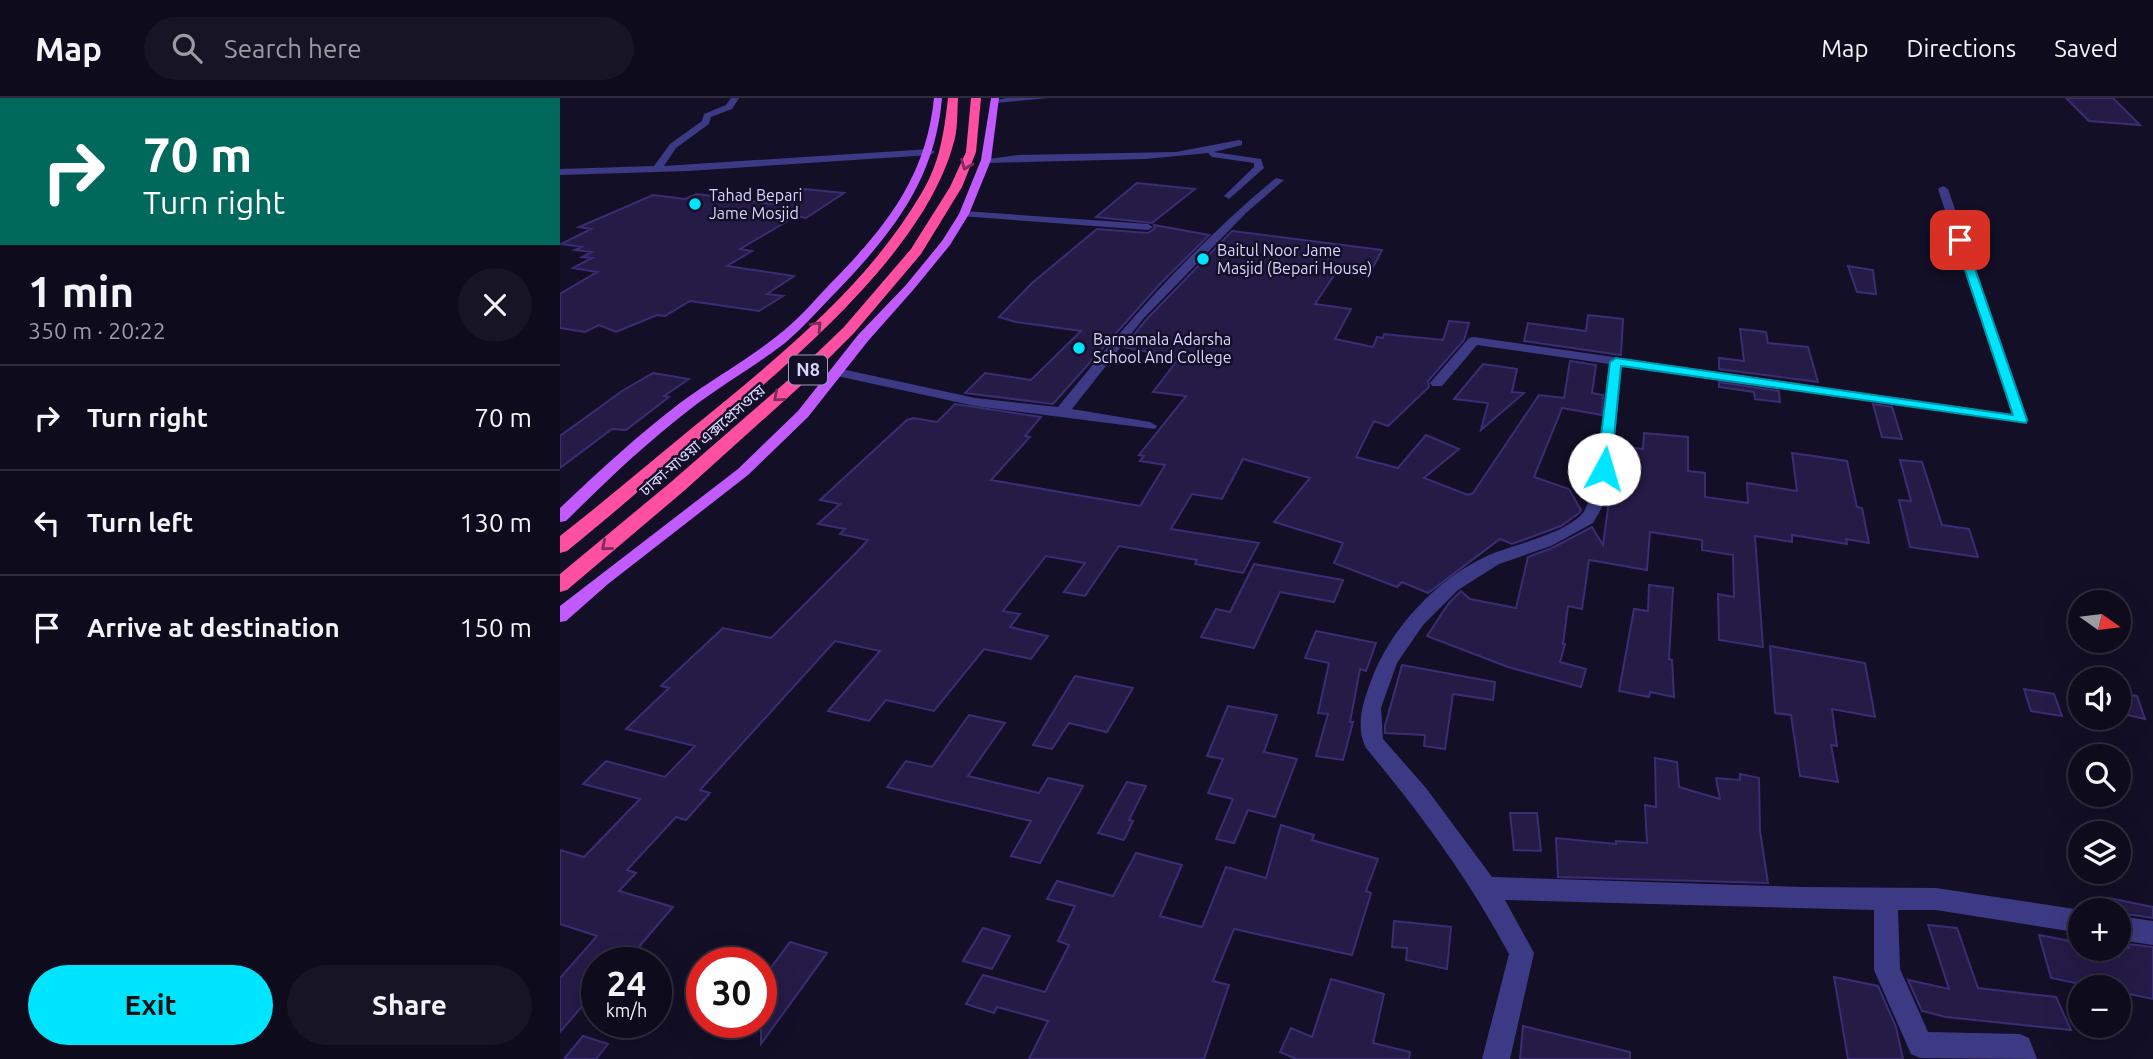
<!DOCTYPE html>
<meta charset="utf-8">
<style>
body{margin:0;font-family:Ubuntu,"Noto Sans Bengali",sans-serif;background:#171425;color:#f1f3f6;height:100vh;display:flex;flex-direction:column;font-size:26px;white-space:nowrap}
*{box-sizing:border-box;margin:0}
p{font-size:23px;color:#9b9ba3}
.icon{flex:none;width:38px;height:38px;fill:none;stroke:currentColor;stroke-width:2;stroke-linecap:round;stroke-linejoin:round}
.map{position:relative;flex:1;overflow:hidden}
.details{display:flex;flex-direction:column;background:#0e0b1c;width:560px}
.details>*{flex:none}
.top-card{background:#00695c;color:#fff;overflow:hidden}
.needle{width:46px;rotate:104deg}
.buttons{position:absolute;left:1508px;top:492px;display:grid;gap:14px}
.buttons a{display:grid;place-items:center;width:63px;height:63px;border-radius:50%;background:#0e0b1c;box-shadow:0 7px 28px #0002,0 0 0 2px #2e2b3b;font-size:35px}
.speed{position:absolute;left:21px;top:849px;display:flex;gap:14px;font-size:35px;font-weight:700;text-align:center}
.speed>*{display:grid;place-content:center;width:91px;height:91px;border-radius:50%;background:#0e0b1c;box-shadow:0 7px 28px #0002,0 0 0 2px #2e2b3b;line-height:1}
.speed small{font-size:18px;font-weight:400}
.speed .limit{border:10px solid #d22;background:#fff;color:#111}
.pin{position:absolute;display:grid;place-items:center;width:60px;height:60px;color:#fff;margin:-30px;border-radius:14px;box-shadow:0 4px 10px #0006}
.me{position:absolute;width:77px;margin:-38px;rotate:6deg;stroke-linejoin:round;filter:drop-shadow(0 0 5px #0008)}
.turn{display:flex;align-items:center;gap:24px;height:147px;padding:0 28px;font-size:32px}
.turn .icon{width:91px;height:91px;stroke-width:2.5}
.turn b{display:block;font-size:49px;line-height:60px}
.round{display:grid;place-items:center;flex:none;width:74px;height:74px;border-radius:37px;background:#171425}
.overview{display:flex;align-items:center;justify-content:space-between;height:119px;padding:0 28px}
h1{font-size:42px;font-weight:700;line-height:52px}
.button{display:flex;gap:14px;margin-top:auto;padding:14px 28px}
.button a{flex:1;height:80px;border-radius:42px;background:#00e5ff;color:#111;font-size:28px;font-weight:700;line-height:80px;text-align:center}
.button a+a{background:#171425;color:#f1f3f6}
ul{padding:0;list-style:none}
li{display:flex;align-items:center;gap:21px;height:105px;padding:0 28px;border-top:2px solid #2e2b3b}
li div{flex:1}
li b{display:block;font-size:26px}
li em{font-style:normal}
header{display:flex;align-items:center;gap:42px;box-sizing:border-box;height:98px;padding:0 35px;background:#0e0b1c;border-bottom:2px solid #2e2b3b}
header strong{font-size:33px}
nav{display:flex;gap:38px;margin-inline-start:auto;font-size:24px}
.search{width:490px;height:63px;background:#171425;display:flex;align-items:center;gap:18px;box-sizing:border-box;padding:0 24px;border-radius:38px;color:#9b9ba3;font-size:26px}
main{display:flex;flex:1;min-height:0}
.map>svg:first-child{display:block}
</style>
<header>
<strong>Map</strong>
<div class="search"><svg class="icon" aria-label="search" viewBox="0 0 24 24"><circle cx="10" cy="10" r="6"/><path d="M15 15l6 6"/></svg>Search here</div>
<nav><a>Map</a><a>Directions</a><a>Saved</a></nav>
</header>
<main>
<section class="details">
<div class="top-card">
<div class="turn"><svg class="icon" aria-label="right" viewBox="0 0 24 24"><path d="M7 20v-9h11M14 6l5 5-5 5"/></svg><div><b>70 m</b>Turn right</div></div>
</div>
<div class="overview"><div><h1>1 min</h1><p>350 m · 20:22</p></div><a class="round"><svg class="icon" aria-label="close" viewBox="0 0 24 24"><path d="M6 6l12 12M18 6L6 18"/></svg></a></div>
<ul>
<li><svg class="icon" aria-label="right" viewBox="0 0 24 24"><path d="M7 20v-9h11M14 6l5 5-5 5"/></svg><div><b>Turn right</b></div><em>70 m</em></li>
<li><svg class="icon" aria-label="left" viewBox="0 0 24 24"><path d="M17 20v-9H6M10 6l-5 5 5 5"/></svg><div><b>Turn left</b></div><em>130 m</em></li>
<li><svg class="icon" aria-label="arrive" viewBox="0 0 24 24"><path d="M6 21V4h12l-3 4 3 4H6"/></svg><div><b>Arrive at destination</b></div><em>150 m</em></li>
</ul>
<div class="button"><a>Exit</a><a>Share</a></div>
</section>
<div class="map">
<svg width="1593" height="961" viewBox="0 0 1593 961">
<rect width="100%" height="100%" fill="#130f26"/>
<!-- building -->
<path fill="#241b47" stroke="#3b2d73" stroke-width="2" d="M1506,0H1553L1580,27L1529,23Z
M577,85L635,91L592,125L536,119Z
M244,91L284,95L246,120L236,118L180,151L192,153L167,168L234,178L207,196L223,198L199,213L130,203L105,218L97,217L56,234L39,227L25,234L0,230V196L37,174L13,170L32,160L22,159L32,154L15,152L22,149L1,146L31,131L19,129L93,97L125,101L137,96L213,106Z
M594,127L649,137L599,187L493,306L405,295L425,275L471,282L521,233L456,224L439,219L472,185L537,131L588,135L595,130Z
M672,133L822,152L811,173L779,170L755,206L791,211L775,241L813,249L817,239L823,240L824,236L883,242L889,223L909,225L904,242L868,283L869,289L828,328L814,323L796,359L838,370L866,337L899,351L864,380L908,397L913,395L979,297L1004,300L1010,263L1036,267L1032,295L1043,297L1042,317L1002,310L974,379L1009,391L1021,412L1019,415L1001,428L963,442L952,446L940,441L868,495L842,484L837,489L774,465L783,445L714,424L750,380L683,361L662,401L632,396L611,431L699,445L683,475L635,466L637,462L559,448L525,498L504,494L525,465L486,458L443,513L460,516L450,529L488,538L471,561L424,551L374,613L326,602L309,623L268,613L320,553L275,543L140,692L150,695L126,722L116,719L67,772L76,775L59,793L113,809L66,864H37V891L0,934V880L37,838L0,826V752L24,759L80,701L23,686L46,663L105,679L135,648L66,631L109,590L101,588L163,530L211,540L293,458L308,442L280,436L285,431L258,426L280,406L260,402L347,322L353,320L377,324L395,306L481,319L465,338L470,339L431,382L580,408L605,367L580,363L584,358L579,357L626,298L593,294L619,260L564,249L585,223Z
M1288,168L1313,172L1316,196L1297,194Z
M1028,217L1063,221L1061,257L964,243L968,225L1026,233Z
M1180,231L1206,234L1208,245L1248,249L1258,284L1159,271V260L1184,263Z
M923,266L957,271L952,294L964,295L921,332L928,305L894,301Z
M93,275L129,281L104,298L109,299L66,332L52,331L0,370V338L62,293Z
M1159,284L1219,293L1220,304L1195,301L1194,294L1159,289Z
M1313,306L1332,309L1342,341L1322,339Z
M1084,335L1128,339V373L1145,375V399L1188,405L1187,385L1237,393L1232,355L1287,363L1297,409L1302,410L1309,445L1286,441L1287,446L1232,437V444L1195,438L1203,549L1159,542L1158,496L1174,499L1173,457L1142,452V442L1090,434L1087,472L1029,462L1022,511L1008,508L1003,546H1005L1000,564L1026,571L1021,589L948,569L867,538L889,505L901,493L910,501L956,510L968,459L992,450L1032,429L1043,447L1055,359L1066,361L1067,349L1083,351Z
M1340,362L1362,364L1382,427L1409,431L1418,459L1350,449L1339,402L1351,403Z
M694,466L783,482L774,504L720,494L694,550L641,539L656,511L670,514Z
M1089,487L1113,490L1109,561L1112,562L1114,599L1090,594L1089,599L1059,593L1074,511L1088,513Z
M756,533L816,545L806,573L800,571L790,624H793L783,662L756,658L768,616L758,615L769,565L745,560Z
M1210,548L1305,565L1315,619L1272,611L1277,648L1271,647L1278,684L1240,678L1231,617L1215,615Z
M842,567L935,584L933,602L893,596L885,651L864,648L865,637L825,635V628Z
M515,578L573,590L547,634L509,625L492,651L473,647Z
M1464,591L1494,596L1502,618L1471,613Z
M1559,595L1577,598L1585,621L1559,615Z
M668,608L717,617L704,654L737,661L715,719L688,712L674,745L656,741L673,701L648,695L663,661L647,658Z
M409,617L445,625L408,678L479,695L488,680L523,688L480,765L451,758L471,723L327,689L346,663L372,669Z
M1095,660L1117,664L1119,689L1160,701L1156,680L1180,682V676L1199,680L1200,733L1208,785L998,779L996,740L1056,746V743L1087,745L1085,707L1096,709Z
M567,684L586,688L569,722L573,723L564,742L538,735Z
M950,715H977L981,753L954,752Z
M721,727L754,737L752,742L818,761L806,793L811,795L792,857L674,831L653,883L669,887L644,961H469L488,923L437,909L434,915L406,906L423,877L485,894L509,847L498,843L515,808L487,801L497,783L553,798L576,755L622,767L600,818L642,829L666,769L706,780Z
M1549,800L1593,809V820L1559,815V812H1553Z
M834,823L891,829L887,871L846,862L847,850L832,849Z
M1368,827L1397,830L1418,890L1496,899L1511,932L1386,919L1362,913L1348,882L1389,891Z
M423,830L450,838L432,871L403,863Z
M1479,837L1521,845V850H1569L1567,846L1593,849V901L1559,894V889H1535L1491,880Z
M230,844L267,855L201,946V883Z
M1274,879L1318,888L1336,929L1343,961H1288Z
M771,881L824,896L813,945L850,954L849,961H736L720,954L731,930L752,939Z
M963,928L1070,954V961H960Z
M23,938L48,946L36,961H4Z"/>
<g fill="none" stroke-linecap="round" stroke-linejoin="round">
<!-- minor -->
<path fill="#3d3a85" fill-rule="evenodd" d="M171,0H179L172,11L151,19L149,26L116,50L104,68L370,51L375,54L370,57L128,73L0,77V71L94,68L110,46L142,23L144,16L166,7Z
M489,0L436,5L432,3L446,0Z
M679,42L682,43V47L654,54L701,61L704,70L669,101L664,98L694,69V65L652,59L648,55L585,61L426,65L421,62L458,57L616,54Z
M716,80L724,82L687,114L583,221L512,311L590,324L597,328L595,331L415,308L277,278L270,274L277,270L415,300L498,309C565,227 633,148 716,80Z
M1383,88L1388,91L1468,322L1466,325L1062,268L1049,397L1033,425L991,448L939,466L898,492L863,527L837,565L821,610L823,641L866,690L932,779L1241,789L1376,790L1521,812V835L1376,812H1338L1340,871L1368,934L1460,936L1469,940L1477,961L1360,960L1351,956L1314,872V812L945,802L974,855L950,961H922L949,856C908,780 861,716 806,650C795,629 803,604 811,583C830,531 877,480 929,457C953,447 1003,436 1021,417C1041,397 1045,298 1049,266L917,247L882,288H872L870,285L909,240L914,239L1452,316L1378,91Z
M404,113L588,126L593,129L588,132L400,118V114Z
M1559,818L1593,823V847L1559,842Z"/>
<!-- major -->
<path fill="#c25bff" fill-rule="evenodd" d="M374,0H382C375,82 333,134 278,192C260,210 244,229 225,245C194,269 160,288 129,312C85,346 45,384 6,423L0,424V410C39,373 78,337 120,305C152,281 186,263 217,238C237,223 253,204 270,186C325,130 366,80 374,0Z
M431,0H439L431,62L409,116L390,147L354,191L308,243L248,319L188,377L48,486L6,523L0,524V508L178,371L238,313L298,237L346,187L382,143L399,116L421,62Z"/>
<!-- highway -->
<path fill="#ff4fa3" fill-rule="evenodd" d="M388,0H398C397,15 398,33 393,47C363,157 221,273 136,344C98,376 61,409 23,440L7,453L0,455V438C45,403 88,366 132,330C215,262 306,190 361,96C380,65 384,35 388,0Z
M411,0H421L416,54L402,89L361,156L294,235L246,283L125,392L7,492L0,494V476L111,384L234,277L284,229L351,151L390,89L406,54Z"/>
</g>
<!-- one-way arrows -->
<defs><path id="oneway-chevron" d="M-2-3.5L2.5 0L-2 3.5" fill="none" stroke-width="1.6" stroke-linecap="round" stroke-linejoin="round" transform="scale(1.75)"/></defs>
<g stroke="#7d2c5e">
<use href="#oneway-chevron" transform="translate(406 67) rotate(112)"/>
<use href="#oneway-chevron" transform="translate(257 228) rotate(-46)"/>
<use href="#oneway-chevron" transform="translate(218 299) rotate(139)"/>
<use href="#oneway-chevron" transform="translate(46 448) rotate(140)"/>
</g>
<!-- route -->
<path fill="#00e5ff" stroke="#0095a6" stroke-width="2" d="M1400,139L1405,142L1467,322L1466,325L1061,268L1051,371L1044,375L1037,371L1050,264L1056,260L1453,317L1395,142Z"/>
<!-- markers -->
<g fill="#00e5ff" stroke="#130f26" stroke-width="2.5">
<circle cx="135" cy="106" r="7"/>
<circle cx="643" cy="161" r="7"/>
<circle cx="519" cy="250" r="7"/>
</g>
<g text-anchor="middle" stroke-width="5" stroke-linejoin="round" paint-order="stroke">
<!-- far-poi labels -->
<g font-size="16" fill="#d9d4ff" stroke="#130f26" text-anchor="start">
<text x="149" y="103">Tahad Bepari<tspan x="149" dy="18">Jame Mosjid</tspan></text>
<text x="657" y="158">Baitul Noor Jame<tspan x="657" dy="18">Masjid (Bepari House)</tspan></text>
<text x="533" y="247">Barnamala Adarsha<tspan x="533" dy="18">School And College</tspan></text>
</g>
<!-- far-street labels -->
<g font-size="16" fill="#d9d4ff" stroke="#130f26">
<text transform="translate(142 342) rotate(-41)" y="6">ঢাকা-মাওয়া এক্সপ্রেসওয়ে</text>
</g>
<!-- shield labels -->
<rect fill="#130f26" stroke="#9e99be" stroke-width="2" x="229" y="257.5" width="38" height="29" rx="5"/>
<g font-size="18" font-weight="bold" fill="#d9d4ff">
<text x="248" y="278">N8</text>
</g>
</g>
</svg>
<div class="buttons">
<a><svg class="needle" viewBox="-14 -14 28 28"><path d="M0-13l5 13h-10z" fill="#e53935"/><path d="M0 13l5-13h-10z" fill="#9b9ba3"/></svg></a>
<a><svg class="icon" aria-label="sound" viewBox="0 0 24 24"><path d="M4 9h4l5-4v14l-5-4H4zM17 9q2 3 0 6"/></svg></a>
<a><svg class="icon" aria-label="search" viewBox="0 0 24 24"><circle cx="10" cy="10" r="6"/><path d="M15 15l6 6"/></svg></a>
<a><svg class="icon" aria-label="layers" viewBox="0 0 24 24"><path d="M12 4l9 5-9 5-9-5zM3 14l9 5 9-5"/></svg></a>
<a>+</a>
<a>−</a>
</div>
<div class="speed"><div>24<small>km/h</small></div><div class="limit">30</div></div>
<div class="pin" style="left:1400px;top:142px;background:#d93025"><svg class="icon" aria-label="arrive" viewBox="0 0 24 24"><path d="M6 21V4h12l-3 4 3 4H6"/></svg></div>
<svg class="me" style="left:1044px;top:371px" viewBox="-20 -20 40 40"><circle r="19" fill="#fff"/><path d="M0-13L10 11 0 6-10 11z" fill="#00e5ff"/></svg>
</div>
</main>
